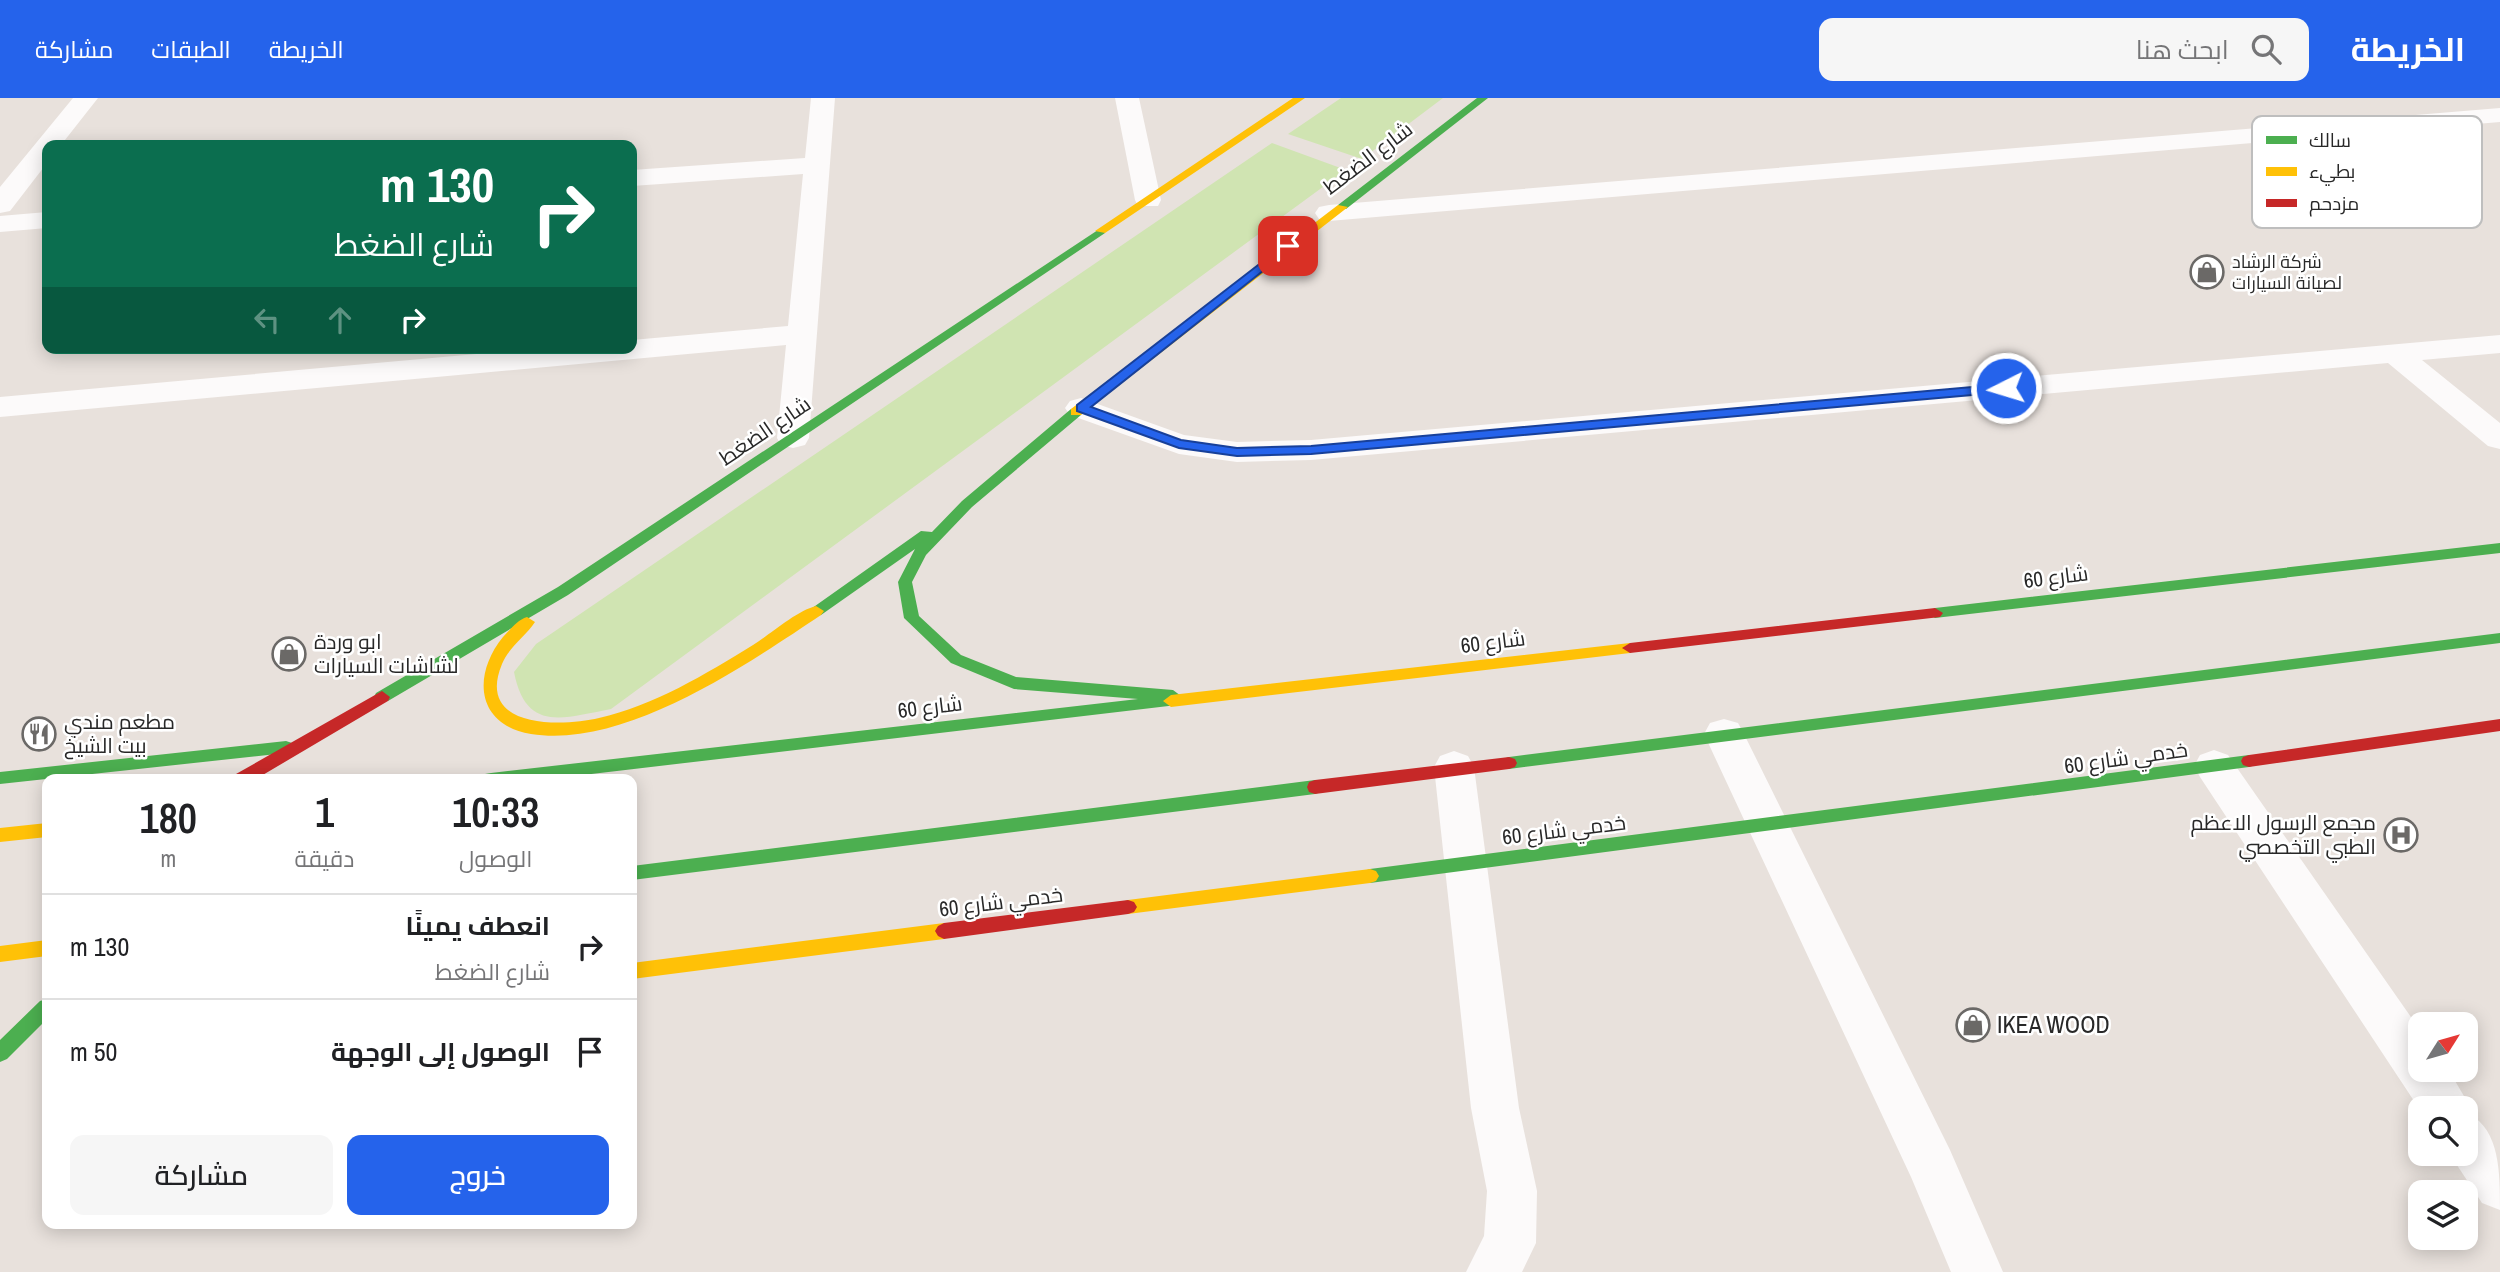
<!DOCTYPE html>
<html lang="ar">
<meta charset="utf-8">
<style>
body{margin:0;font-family:"Archivo Narrow",Cairo,sans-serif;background:#f6f6f6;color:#202124;direction:rtl;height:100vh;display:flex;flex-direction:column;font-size:26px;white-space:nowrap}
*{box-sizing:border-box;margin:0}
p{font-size:23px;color:#757577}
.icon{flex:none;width:38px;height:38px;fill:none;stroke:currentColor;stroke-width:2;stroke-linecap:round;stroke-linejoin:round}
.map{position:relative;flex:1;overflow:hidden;direction:ltr}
.drawer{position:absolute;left:42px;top:676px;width:595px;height:455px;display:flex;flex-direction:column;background:#fff;border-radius:14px;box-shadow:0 4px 18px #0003;direction:rtl}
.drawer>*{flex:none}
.top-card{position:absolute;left:42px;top:42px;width:595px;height:214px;border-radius:14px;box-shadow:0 4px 18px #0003;direction:rtl;background:#0b6e4f;color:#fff;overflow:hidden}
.needle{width:46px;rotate:53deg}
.buttons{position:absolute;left:2408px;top:914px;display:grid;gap:14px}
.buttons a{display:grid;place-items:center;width:70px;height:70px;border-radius:14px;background:#fff;box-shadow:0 4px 18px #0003;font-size:35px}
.pin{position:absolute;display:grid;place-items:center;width:60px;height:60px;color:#fff;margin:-30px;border-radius:14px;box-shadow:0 4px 10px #0006}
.me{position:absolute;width:77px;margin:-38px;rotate:265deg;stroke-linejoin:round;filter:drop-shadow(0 0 5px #0008)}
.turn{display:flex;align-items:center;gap:24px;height:147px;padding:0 28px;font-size:32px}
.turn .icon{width:91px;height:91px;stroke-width:2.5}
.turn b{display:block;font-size:49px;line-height:60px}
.lanes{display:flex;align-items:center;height:66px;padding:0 28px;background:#0003;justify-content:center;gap:35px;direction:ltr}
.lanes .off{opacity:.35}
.eta{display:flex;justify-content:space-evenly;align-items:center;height:119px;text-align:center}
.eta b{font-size:42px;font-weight:600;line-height:49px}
.primary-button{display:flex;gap:14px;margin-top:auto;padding:14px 28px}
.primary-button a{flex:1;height:80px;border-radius:14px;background:#2563eb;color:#fff;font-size:28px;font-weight:600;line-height:80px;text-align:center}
.primary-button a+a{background:#f6f6f6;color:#202124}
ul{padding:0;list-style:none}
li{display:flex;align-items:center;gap:21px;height:105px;padding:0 28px;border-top:2px solid #e0e0e0}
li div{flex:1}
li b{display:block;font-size:26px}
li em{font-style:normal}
header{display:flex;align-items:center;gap:42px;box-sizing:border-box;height:98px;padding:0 35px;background:#2563eb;color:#fff}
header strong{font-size:33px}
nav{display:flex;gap:38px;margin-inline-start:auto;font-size:24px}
.search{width:490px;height:63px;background:#f6f6f6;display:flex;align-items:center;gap:18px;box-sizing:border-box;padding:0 24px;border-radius:14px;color:#757577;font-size:26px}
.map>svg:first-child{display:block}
</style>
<header>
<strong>الخريطة</strong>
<div class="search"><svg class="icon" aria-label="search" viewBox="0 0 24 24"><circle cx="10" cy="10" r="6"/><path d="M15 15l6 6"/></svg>ابحث هنا</div>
<nav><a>الخريطة</a><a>الطبقات</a><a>مشاركة</a></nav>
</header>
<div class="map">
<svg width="2500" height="1174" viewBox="0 0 2500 1174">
<rect width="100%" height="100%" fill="#e8e1dc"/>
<!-- green -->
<path fill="#d0e4b2" d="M1341,0H1443L1362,61L1288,36Z
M1272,45L1346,72L611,611C563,620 526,635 514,574L536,546Z"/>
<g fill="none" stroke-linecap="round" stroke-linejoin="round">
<!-- street -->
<path fill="#fcfafa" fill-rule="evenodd" d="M73,0H98L61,47H47V65L10,113L0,115V89Z
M811,0H835L809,340L805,347L793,350L781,347L777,340L786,247L0,319V299L544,250H632V242L788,228L803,76L632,88V72L805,60Z
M1115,0H1139L1161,102L1158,108H1138L1135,102Z
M2500,10V24L1329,123L1319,121L1315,115L1319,109L1329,107Z
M47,114V130L0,134V118Z
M2500,237V255L2422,262L2500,325V351L2488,348L2388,265L1311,362L1237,364L1179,356L1070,317L1065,310L1070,303L1081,300L1184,337L1237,344L1311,342Z
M1724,621L1738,625L1744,636L1950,1052L2003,1174H1951L1911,1079L1704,636L1710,625Z
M2214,652L2228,657L2420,932V971H2448L2471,1010L2469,1016C2500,1032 2500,1075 2500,1112L2482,1105L2449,1055H2466V1010L2420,1012L2200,679L2194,668L2200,657Z
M1454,653L1468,658L1474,669L1519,1010L1537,1093L1536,1145L1522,1174H1466L1484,1138L1487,1093L1471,1010L1434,669L1440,658Z"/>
<!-- fast -->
<path fill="#4caf50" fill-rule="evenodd" d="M1477,0H1488L1346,111H1338V107Z
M1101,130L1105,131V135L568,497L388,603H376L374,599L376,595L558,489Z
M1076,310L1081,311V317L972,409L926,457L912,484L919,518L961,557L1016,579L1173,592L1181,598L1177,607L549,681H483L485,676L491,675L1138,601L1014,591L951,565L904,520L898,484L915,451L821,517L816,518L808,513L921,433L932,434L962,403L1071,311Z
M2500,445V455L1935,520L1927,515L1935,510Z
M2500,535V545L1509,671L1503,669L1501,665L1503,661L1509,659Z
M286,643L292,645L294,649L292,653L286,655L0,686V674Z
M2249,657L2255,659L2257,663L2255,667L2249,669L1370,785L1364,783L1361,778L1364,773L1370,771Z
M1315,682L1321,684L1323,689L1321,694L1315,696L632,782V768Z
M47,901V921L7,961L0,964V942L40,903Z"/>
<!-- slow -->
<path fill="#ffc107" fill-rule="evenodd" d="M1293,0H1305L1105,135L1095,133Z
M1338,107L1348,109L1081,317H1071V311Z
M816,508L824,513L821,517C746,567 625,651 531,636C476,627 472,577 503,539C510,532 517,522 527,519L535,524C525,539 509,549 502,566C475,631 561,629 599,620C653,608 706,576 753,547C771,536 796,513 816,508Z
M1630,545L1638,550L1630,555L1171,609L1163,603L1171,597Z
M47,725V739L0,744V730Z
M1370,771L1376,773L1379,778L1376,783L1370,785L1128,816L1122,814L1119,809L1122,804L1128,802Z
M944,825L950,828L953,833L950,838L944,841L632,881V865Z
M47,842V858L0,864V848Z"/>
<!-- jam -->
<path fill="#c62828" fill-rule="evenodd" d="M1935,510L1943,515L1940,519L1630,555L1622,550L1630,545Z
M382,593L390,599L388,603L256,681H234L236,676Z
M2500,621V633L2249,669L2243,667L2241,663L2243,659L2249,657Z
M1509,659L1515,661L1517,665L1515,669L1509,671L1315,696L1309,694L1307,689L1309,684L1315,682Z
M1128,802L1134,804L1137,809L1134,814L1128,816L944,841L938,838L935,833L938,828L944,825Z"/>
</g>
<!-- route -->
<path fill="#2563eb" stroke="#184099" stroke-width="2" d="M1288,144L1294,148L1292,150L1091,309L1181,342L1237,350L1311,348L2006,286L2013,290L2006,294L1311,356L1237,358L1179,350L1077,313V307Z"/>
<!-- icons -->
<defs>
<symbol id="shop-ring" viewBox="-11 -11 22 22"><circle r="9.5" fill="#fff" stroke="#6b6967" stroke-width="1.5"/><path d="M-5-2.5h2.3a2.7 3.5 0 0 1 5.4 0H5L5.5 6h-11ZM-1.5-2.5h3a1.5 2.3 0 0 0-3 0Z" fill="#6b6967"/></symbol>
<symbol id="restaurant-ring" viewBox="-11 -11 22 22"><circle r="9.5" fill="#fff" stroke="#6b6967" stroke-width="1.5"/><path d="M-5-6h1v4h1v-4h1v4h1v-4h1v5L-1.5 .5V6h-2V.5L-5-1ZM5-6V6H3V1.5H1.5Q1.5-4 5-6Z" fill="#6b6967"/></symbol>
<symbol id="hospital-ring" viewBox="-11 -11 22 22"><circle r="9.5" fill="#fff" stroke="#6b6967" stroke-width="1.5"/><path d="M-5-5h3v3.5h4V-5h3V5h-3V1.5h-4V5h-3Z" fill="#6b6967"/></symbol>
</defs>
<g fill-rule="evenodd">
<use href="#shop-ring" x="2188" y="155" width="38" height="38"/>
<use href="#shop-ring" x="270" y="537" width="38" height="38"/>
<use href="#restaurant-ring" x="20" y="617" width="38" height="38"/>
<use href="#hospital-ring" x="2382" y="718" width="38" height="38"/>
<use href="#shop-ring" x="1954" y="908" width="38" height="38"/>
</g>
<g text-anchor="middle" stroke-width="5" stroke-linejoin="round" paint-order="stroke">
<!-- far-poi labels -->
<g font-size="18" fill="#282828" stroke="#fff" text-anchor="start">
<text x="2232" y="170">شركة الرشاد<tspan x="2232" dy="21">لصيانة السيارات</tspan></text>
</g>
<!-- street labels -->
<g font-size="21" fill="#282828" stroke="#fff">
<text transform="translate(1368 60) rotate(-37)" y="7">شارع الضغط</text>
<text transform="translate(765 333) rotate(-34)" y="7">شارع الضغط</text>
<text transform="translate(2056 479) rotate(-7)" y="7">شارع 60</text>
<text transform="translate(1493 544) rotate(-7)" y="7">شارع 60</text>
<text transform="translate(930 609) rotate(-7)" y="7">شارع 60</text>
<text transform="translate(2126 660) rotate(-8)" y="7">خدمي شارع 60</text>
<text transform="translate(1564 732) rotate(-7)" y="7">خدمي شارع 60</text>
<text transform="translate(1001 804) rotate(-7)" y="7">خدمي شارع 60</text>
</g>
<!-- poi labels -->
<g font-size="21" fill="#282828" stroke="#fff" text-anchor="start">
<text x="314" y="551">ابو وردة<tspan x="314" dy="24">لشاشات السيارات</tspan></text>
<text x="64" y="631">مطعم مندي<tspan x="64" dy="24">بيت الشيخ</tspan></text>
<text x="2376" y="732" text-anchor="end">مجمع الرسول الاعظم<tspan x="2376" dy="24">الطبي التخصصي</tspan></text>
</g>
<!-- near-poi labels -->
<g font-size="24" fill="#282828" stroke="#fff" text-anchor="start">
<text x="1997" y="935">IKEA WOOD</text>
</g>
</g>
<!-- legend -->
<rect x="2252" y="18" width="230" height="112" rx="10" fill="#fff" stroke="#bebebe" stroke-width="2"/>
<rect x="2266" y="38" width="31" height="8" fill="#4caf50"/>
<rect x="2266" y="69" width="31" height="9" fill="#ffc107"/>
<rect x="2266" y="101" width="31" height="8" fill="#c62828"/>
<g font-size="19" fill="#282828">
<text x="2309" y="49">سالك</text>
<text x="2309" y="80">بطيء</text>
<text x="2309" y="112">مزدحم</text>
</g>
</svg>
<div class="buttons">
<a><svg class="needle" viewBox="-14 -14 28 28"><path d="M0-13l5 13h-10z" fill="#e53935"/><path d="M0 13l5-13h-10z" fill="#757577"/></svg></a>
<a><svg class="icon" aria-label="search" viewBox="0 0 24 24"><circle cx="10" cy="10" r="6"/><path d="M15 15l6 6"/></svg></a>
<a><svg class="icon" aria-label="layers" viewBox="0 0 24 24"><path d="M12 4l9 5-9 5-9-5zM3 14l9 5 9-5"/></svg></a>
</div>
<div class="pin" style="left:1288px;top:148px;background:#d93025"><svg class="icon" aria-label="arrive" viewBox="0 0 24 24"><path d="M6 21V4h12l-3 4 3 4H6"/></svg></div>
<svg class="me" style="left:2006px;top:290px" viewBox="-20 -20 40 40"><circle r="17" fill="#2563eb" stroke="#fff" stroke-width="3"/><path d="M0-11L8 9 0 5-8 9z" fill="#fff"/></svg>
<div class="top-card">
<div class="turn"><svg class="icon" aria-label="right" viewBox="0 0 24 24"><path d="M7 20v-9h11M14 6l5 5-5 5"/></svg><div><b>130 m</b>شارع الضغط</div></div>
<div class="lanes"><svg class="icon off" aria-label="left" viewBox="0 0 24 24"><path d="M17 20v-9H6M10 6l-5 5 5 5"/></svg><svg class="icon off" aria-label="ahead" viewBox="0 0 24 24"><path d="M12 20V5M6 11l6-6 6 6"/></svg><svg class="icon" aria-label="right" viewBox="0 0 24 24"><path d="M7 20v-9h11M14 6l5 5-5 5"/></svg></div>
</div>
<section class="drawer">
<div class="eta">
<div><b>10:33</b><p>الوصول</p></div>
<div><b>1</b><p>دقيقة</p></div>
<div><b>180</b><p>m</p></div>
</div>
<ul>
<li><svg class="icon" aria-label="right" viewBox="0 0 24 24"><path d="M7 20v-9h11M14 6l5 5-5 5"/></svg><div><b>انعطف يمينًا</b><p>شارع الضغط</p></div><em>130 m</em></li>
<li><svg class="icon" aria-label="arrive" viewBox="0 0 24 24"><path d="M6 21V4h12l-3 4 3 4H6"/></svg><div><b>الوصول إلى الوجهة</b></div><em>50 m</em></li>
</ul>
<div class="primary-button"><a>خروج</a><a>مشاركة</a></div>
</section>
</div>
